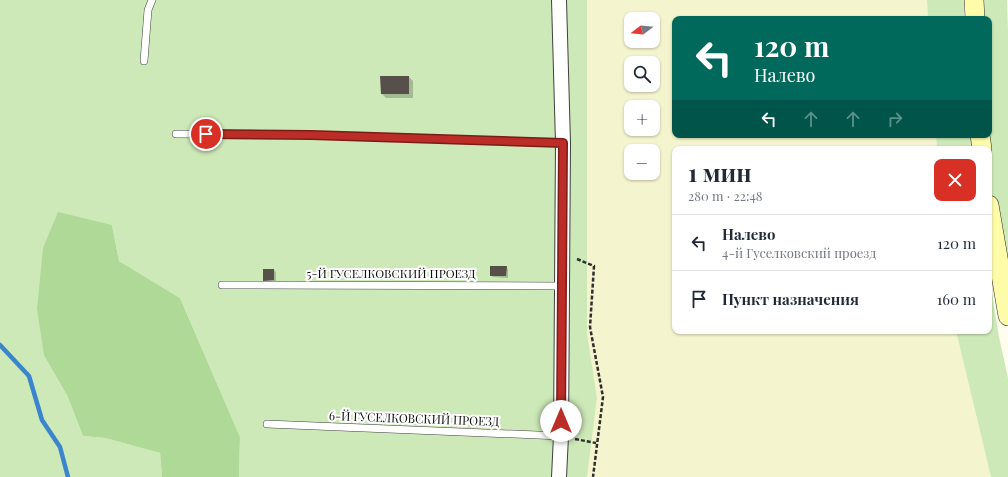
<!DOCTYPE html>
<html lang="ru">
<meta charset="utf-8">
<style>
body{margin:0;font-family:"Playfair Display",serif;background:#f2f2f3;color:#1f2937;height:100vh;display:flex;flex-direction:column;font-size:15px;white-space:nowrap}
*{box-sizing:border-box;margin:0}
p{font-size:13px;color:#747a83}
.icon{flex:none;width:22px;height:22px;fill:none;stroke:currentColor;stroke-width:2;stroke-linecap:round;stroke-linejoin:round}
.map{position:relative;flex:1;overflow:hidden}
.side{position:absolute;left:672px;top:146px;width:320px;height:188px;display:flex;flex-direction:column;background:#fff;border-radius:8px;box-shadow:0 1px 3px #0004}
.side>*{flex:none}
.top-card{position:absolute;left:672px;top:16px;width:320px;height:122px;border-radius:8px;box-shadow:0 1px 3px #0004;background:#00695c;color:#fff;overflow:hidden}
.needle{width:26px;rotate:254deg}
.tools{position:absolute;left:624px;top:12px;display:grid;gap:8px}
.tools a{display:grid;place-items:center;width:36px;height:36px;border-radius:8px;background:#fff;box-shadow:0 1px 3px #0004;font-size:20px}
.pin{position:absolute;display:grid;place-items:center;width:34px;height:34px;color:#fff;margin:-17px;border:2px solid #fff;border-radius:50%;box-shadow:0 1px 4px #0007}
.me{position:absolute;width:44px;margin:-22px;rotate:0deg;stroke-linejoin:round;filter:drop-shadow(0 0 3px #0008)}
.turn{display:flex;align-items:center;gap:14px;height:84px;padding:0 16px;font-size:18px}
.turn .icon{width:52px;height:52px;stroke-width:2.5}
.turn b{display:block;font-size:28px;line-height:34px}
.lanes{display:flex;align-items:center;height:38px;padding:0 16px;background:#0003;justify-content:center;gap:20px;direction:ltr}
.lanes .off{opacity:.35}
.round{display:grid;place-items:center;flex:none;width:42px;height:42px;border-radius:8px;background:#f2f2f3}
.summary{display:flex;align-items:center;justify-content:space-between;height:68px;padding:0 16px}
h1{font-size:24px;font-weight:700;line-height:30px}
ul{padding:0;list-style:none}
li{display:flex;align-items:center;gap:12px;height:56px;padding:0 16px;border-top:1px solid #e0e1e3}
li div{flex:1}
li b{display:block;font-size:15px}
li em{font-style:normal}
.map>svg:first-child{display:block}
</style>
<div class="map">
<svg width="1008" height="477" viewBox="0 0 1008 477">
<rect width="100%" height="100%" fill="#fffdee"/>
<!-- farmland -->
<path fill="#f4f4ce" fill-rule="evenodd" d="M587,0H927L928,19H675V135H936L937,149H675V331H956L991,477H587L597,398L587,333ZM631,19H653V41H631ZM631,63H653V85H631ZM631,107H653V129H631ZM631,151H653V173H631Z"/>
<!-- green -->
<path fill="#cde9b8" d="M0,0H551L558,157L554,442L552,477H239L240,437L180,298L119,261L112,225L67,395L83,436L105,438L160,453L162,477H0Z
M563,0H587V333L597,398L587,477H562Z
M927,0H964V19H928Z
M979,0H1007L1008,31V291L995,221L989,166V19H979Z
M936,135H971L972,149H937Z
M989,274L999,337L1008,378V477H991L956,331H989Z"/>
<!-- forest -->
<path fill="#afd997" d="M58,212L112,225L119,261L180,298L240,437L239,477H162L160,453L105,438L83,436L67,395L44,355L37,309L43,248Z"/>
<!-- shadow -->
<path fill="#0003" d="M409,77L413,81V98H386L382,94Z
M506,267L508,269V278L493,277L491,275Z
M274,270L276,272V282H266L264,280Z"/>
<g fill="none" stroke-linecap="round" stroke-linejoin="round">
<!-- stream -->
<path stroke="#3b85cc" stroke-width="4.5" d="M0,345L29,376L42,420L60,447L68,477"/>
</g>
<!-- building -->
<path fill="#564f4a" d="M380,76H409V94H381Z
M490,266H507L506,276H490Z
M263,269H274V280L263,281Z"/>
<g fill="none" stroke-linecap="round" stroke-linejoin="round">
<defs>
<path id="service" d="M144,61L148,10L152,0
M176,134L311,135L563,143
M222,285L561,286
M267,424L561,436"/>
<path id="minor" d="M559,477L561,436L563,143L559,0"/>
<path id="secondary" d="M974,0L975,19
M980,135L982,149
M989,205L1008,316"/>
</defs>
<!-- service casing -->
<use href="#service" stroke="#404040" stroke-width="8"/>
<!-- minor casing -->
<use href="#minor" stroke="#404040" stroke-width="16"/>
<!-- secondary casing -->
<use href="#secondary" stroke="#2f2f2f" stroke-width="20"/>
<!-- path -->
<path stroke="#2f2f2f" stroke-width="2.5" stroke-dasharray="4 2" stroke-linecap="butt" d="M577,259L594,266L590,327L603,397L593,477
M575,439L596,443"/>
<!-- service -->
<use href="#service" stroke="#fff" stroke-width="7"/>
<!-- minor -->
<use href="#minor" stroke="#fff" stroke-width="14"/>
<!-- secondary -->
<use href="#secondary" stroke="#fefca9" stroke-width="19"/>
</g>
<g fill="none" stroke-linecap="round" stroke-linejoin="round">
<defs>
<path id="route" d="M206,134L311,135L563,143L561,421"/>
</defs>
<!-- route casing -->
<use href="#route" stroke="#7a1d19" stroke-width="10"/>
<!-- route -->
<use href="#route" stroke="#bc2d27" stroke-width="7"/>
</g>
<g text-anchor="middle" stroke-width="4" stroke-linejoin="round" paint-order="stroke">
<!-- street labels -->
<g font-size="12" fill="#0d0d0d" stroke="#fff">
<text x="391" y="278">5-Й ГУСЕЛКОВСКИЙ ПРОЕЗД</text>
<text transform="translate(414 419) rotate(2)" y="4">6-Й ГУСЕЛКОВСКИЙ ПРОЕЗД</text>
</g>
</g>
</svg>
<div class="tools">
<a><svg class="needle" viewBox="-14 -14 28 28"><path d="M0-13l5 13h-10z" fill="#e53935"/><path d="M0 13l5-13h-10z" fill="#747a83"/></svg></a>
<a><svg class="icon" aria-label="search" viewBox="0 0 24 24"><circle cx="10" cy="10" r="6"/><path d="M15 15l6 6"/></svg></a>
<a>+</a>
<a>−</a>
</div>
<div class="pin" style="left:206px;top:134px;background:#d93025"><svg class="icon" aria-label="arrive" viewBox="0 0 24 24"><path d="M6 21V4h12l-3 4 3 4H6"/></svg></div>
<svg class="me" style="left:561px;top:421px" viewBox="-20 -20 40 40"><circle r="19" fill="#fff"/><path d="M0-13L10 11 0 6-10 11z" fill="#bc2d27"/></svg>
<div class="top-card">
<div class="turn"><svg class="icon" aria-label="left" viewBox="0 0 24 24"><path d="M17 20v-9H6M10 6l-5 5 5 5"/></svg><div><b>120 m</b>Налево</div></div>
<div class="lanes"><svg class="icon" aria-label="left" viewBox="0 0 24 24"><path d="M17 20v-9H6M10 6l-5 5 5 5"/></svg><svg class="icon off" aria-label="ahead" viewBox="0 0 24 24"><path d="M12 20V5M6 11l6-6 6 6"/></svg><svg class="icon off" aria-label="ahead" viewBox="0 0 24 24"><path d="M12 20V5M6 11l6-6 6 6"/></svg><svg class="icon off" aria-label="right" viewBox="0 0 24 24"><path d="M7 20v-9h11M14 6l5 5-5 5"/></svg></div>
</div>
<section class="side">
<div class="summary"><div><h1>1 мин</h1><p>280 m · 22:48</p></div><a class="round" style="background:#d93025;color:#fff"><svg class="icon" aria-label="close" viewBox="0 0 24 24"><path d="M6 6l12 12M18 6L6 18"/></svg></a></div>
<ul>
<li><svg class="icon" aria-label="left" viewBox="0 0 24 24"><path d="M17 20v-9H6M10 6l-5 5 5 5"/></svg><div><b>Налево</b><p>4-й Гуселковский проезд</p></div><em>120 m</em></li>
<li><svg class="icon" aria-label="arrive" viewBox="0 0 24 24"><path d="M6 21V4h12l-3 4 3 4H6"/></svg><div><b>Пункт назначения</b></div><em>160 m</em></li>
</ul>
</section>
</div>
